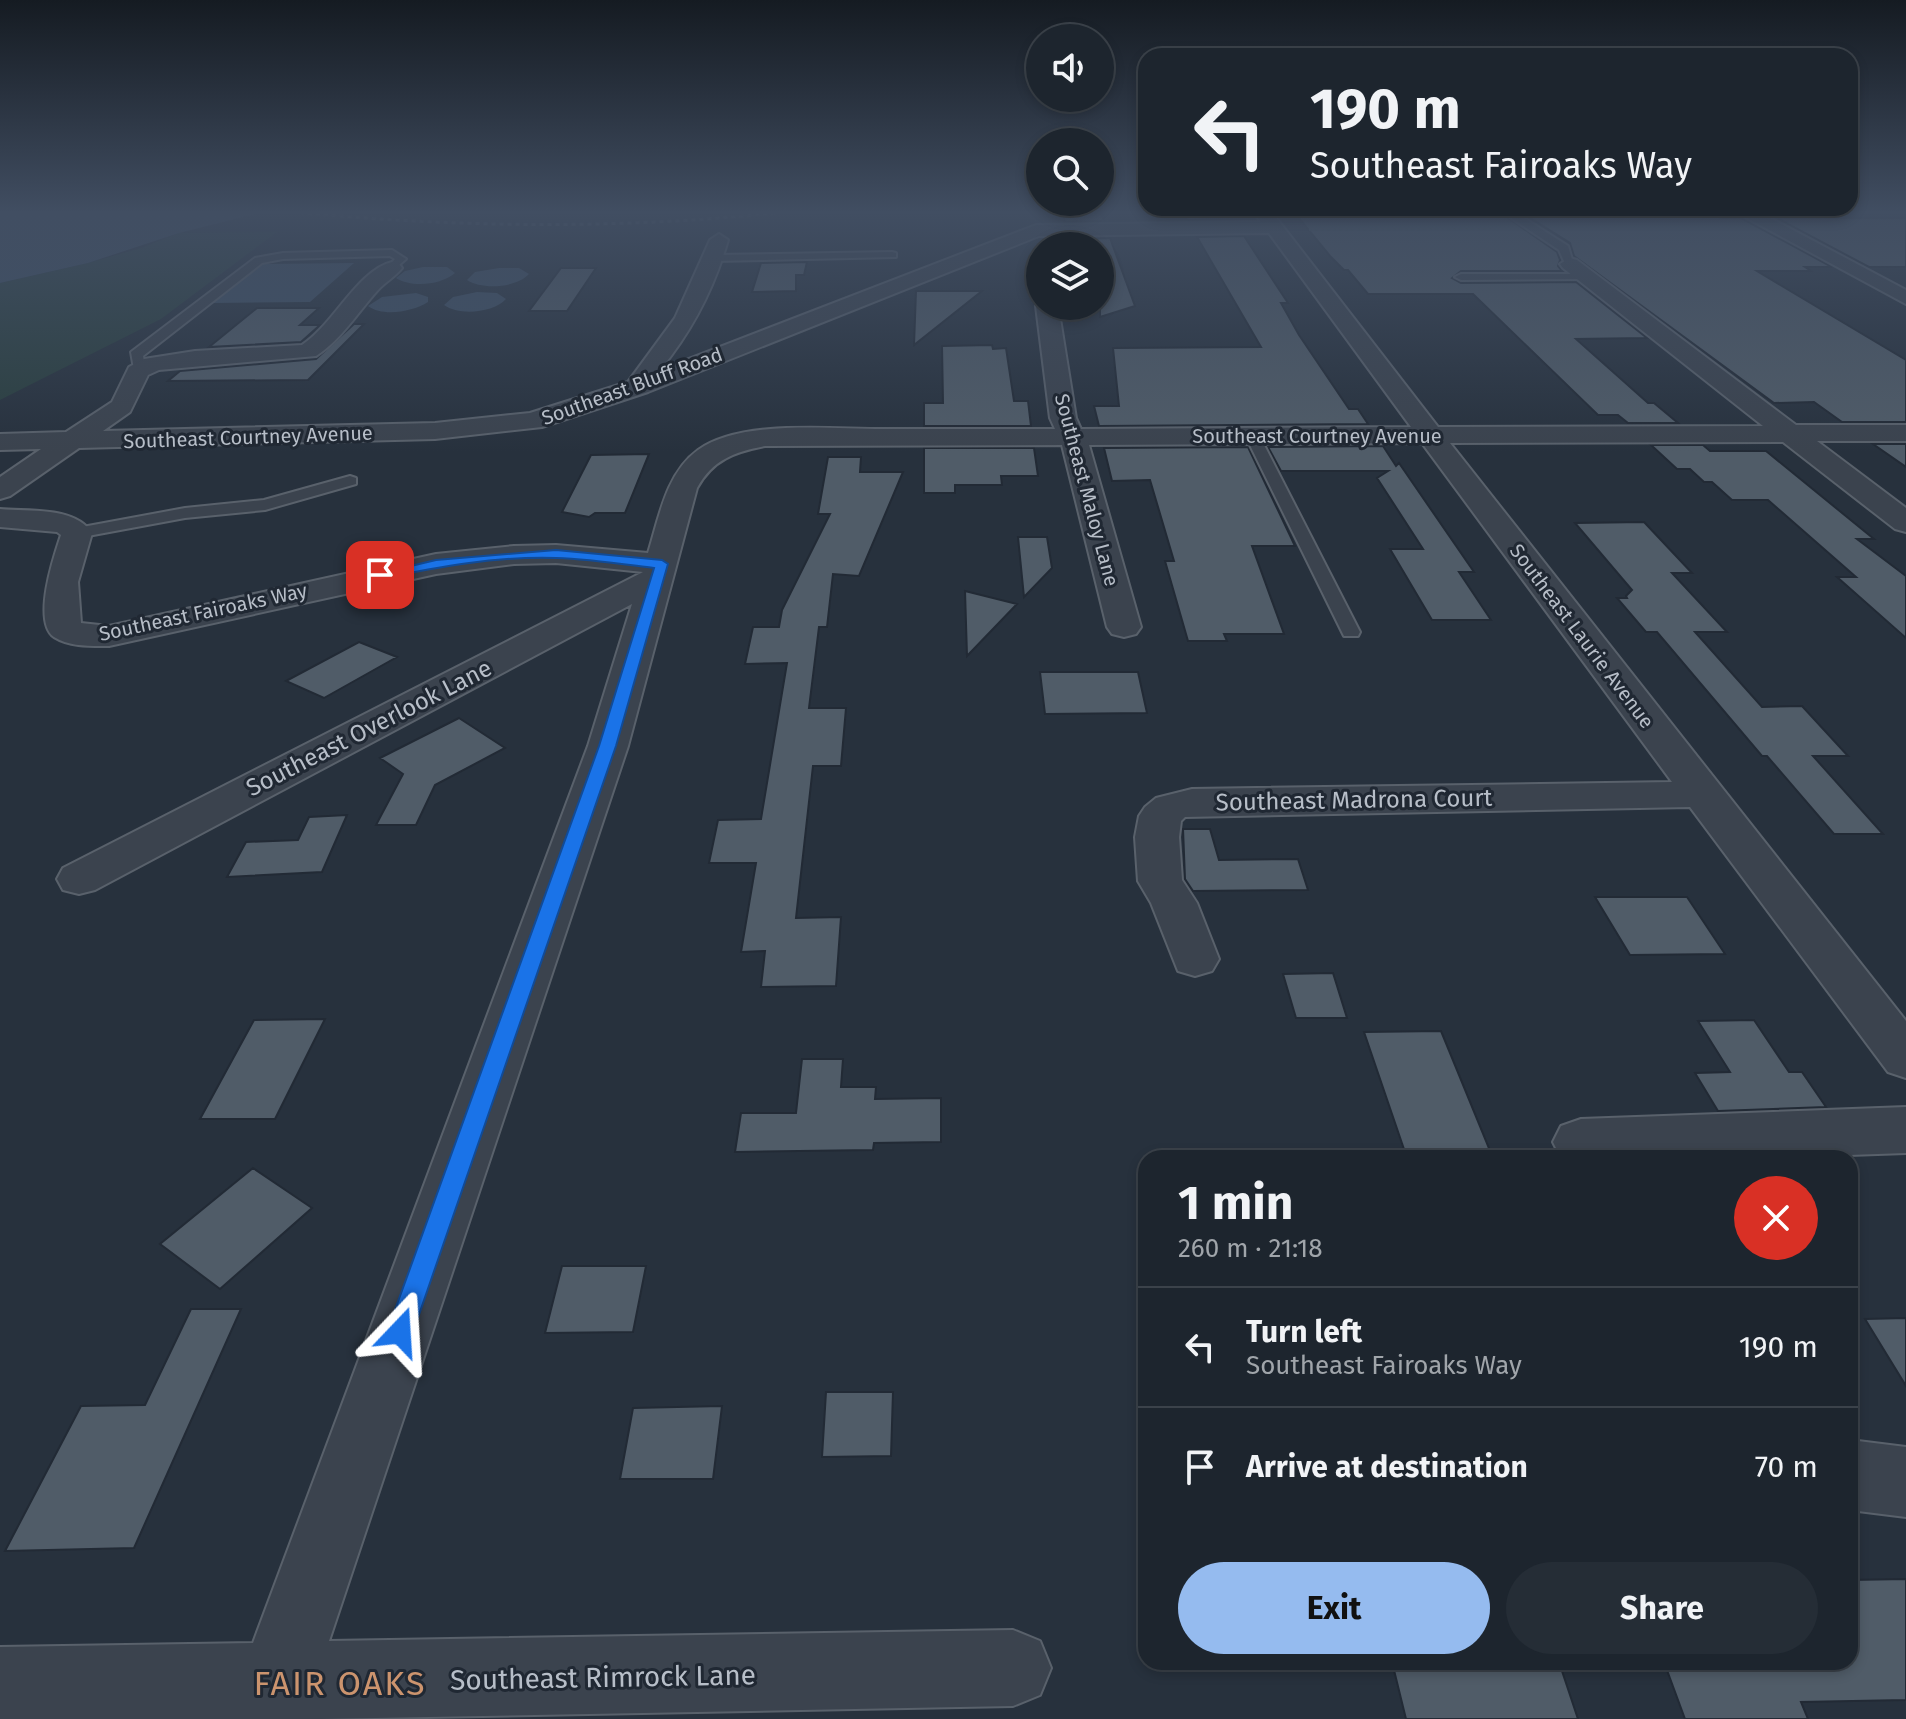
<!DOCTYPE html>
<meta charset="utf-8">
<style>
body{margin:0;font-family:"Fira Sans",sans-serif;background:#252d36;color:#f1f3f6;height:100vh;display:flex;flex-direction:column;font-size:30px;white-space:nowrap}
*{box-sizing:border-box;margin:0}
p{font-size:26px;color:#a0a5aa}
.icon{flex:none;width:44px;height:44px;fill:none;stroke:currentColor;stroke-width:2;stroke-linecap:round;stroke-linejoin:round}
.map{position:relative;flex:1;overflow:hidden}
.details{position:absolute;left:1138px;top:1150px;width:720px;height:520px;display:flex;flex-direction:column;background:#1d252e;border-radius:24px;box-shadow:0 4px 12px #0003,0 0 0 2px #3b424a}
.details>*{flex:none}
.top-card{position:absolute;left:1138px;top:48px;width:720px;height:168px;border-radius:24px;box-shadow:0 4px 12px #0003,0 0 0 2px #3b424a;background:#1d252e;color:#f1f3f6;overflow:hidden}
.fabs{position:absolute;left:1026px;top:24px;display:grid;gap:16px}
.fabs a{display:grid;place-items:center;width:88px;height:88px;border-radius:50%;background:#1d252e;box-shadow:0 4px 12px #0003,0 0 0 2px #3b424a;font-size:40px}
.pin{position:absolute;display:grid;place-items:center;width:68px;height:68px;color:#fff;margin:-34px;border-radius:16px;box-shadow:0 4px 12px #0006}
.me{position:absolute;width:88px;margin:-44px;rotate:20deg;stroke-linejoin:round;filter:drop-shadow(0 0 6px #0008)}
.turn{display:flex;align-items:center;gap:28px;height:168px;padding:0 40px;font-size:36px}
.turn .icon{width:104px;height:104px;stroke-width:2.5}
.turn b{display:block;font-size:56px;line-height:68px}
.round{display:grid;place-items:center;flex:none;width:84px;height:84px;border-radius:42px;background:#252d36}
.summary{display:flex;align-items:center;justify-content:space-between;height:136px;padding:0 40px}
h1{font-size:48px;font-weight:700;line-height:60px}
.action{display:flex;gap:16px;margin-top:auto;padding:16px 40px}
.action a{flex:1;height:92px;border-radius:48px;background:#95bbef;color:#111;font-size:32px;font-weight:700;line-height:92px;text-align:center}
.action a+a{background:#252d36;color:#f1f3f6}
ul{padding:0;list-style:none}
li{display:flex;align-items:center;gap:24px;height:120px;padding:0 40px;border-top:2px solid #3b424a}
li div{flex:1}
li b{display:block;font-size:30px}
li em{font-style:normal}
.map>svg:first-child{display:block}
</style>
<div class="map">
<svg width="1906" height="1719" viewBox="0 0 1906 1719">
<rect width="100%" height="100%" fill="#27313d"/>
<!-- green -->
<path fill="#2a3f3f" d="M277,232L161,319L0,400V283L88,263L141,248L179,233Z"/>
<!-- water -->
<path fill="#3e5065" d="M0,211H267L179,233L88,263L0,283Z
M354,263L310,302L212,303L263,264Z
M423,267H447L455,273C441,285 412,288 396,278L405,271Z
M499,268H519L529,274C516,288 482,290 467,280L475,272Z
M477,292L497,293L506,299C493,313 459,316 444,305L453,297Z
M416,293L428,297V302C412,312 383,317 368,306L382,297Z"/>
<!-- building -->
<path fill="#505c68" stroke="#222a35" stroke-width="2" d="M1062,211H1100L1104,221L1065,222Z
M1183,211H1226L1232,219L1187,220Z
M1293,211H1498L1557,252L1560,260L1558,266L1562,271H1461L1452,278L1461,283L1576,282L1647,338L1576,339L1648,403H1654L1678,423H1628L1618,415H1598L1473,294H1368L1348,270H1344L1330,256Z
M1519,211H1709L1721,218H1741L1832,267H1805L1811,271H1757L1906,360V422H1842L1814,402L1774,403L1574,256L1570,243Z
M1777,218H1906V267H1869Z
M1244,236L1288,303H1281L1299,335L1349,409H1358L1368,424L1099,426L1094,406H1119L1113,348L1261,347L1197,237Z
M1110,238L1135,306L1100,317V246H1072L1070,239Z
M807,262L804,275H796V291L752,292L761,263Z
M561,268H596L567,311H529Z
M916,291H982L914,345Z
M257,308H319L300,325H320L301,342L209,347Z
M354,324H364L308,380L168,381L180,371L316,359Z
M992,345L993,349L1006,348L1014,401H1028L1031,426H924V403H943L942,346Z
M1873,444H1906V467Z
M1651,445H1703L1710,451H1766L1874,539H1857L1906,576V638L1837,577H1856L1768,500H1732L1712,482H1704L1690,469H1677Z
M1383,446L1396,466L1399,463L1474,572H1459L1491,620H1432L1390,549H1423L1377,478L1388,471H1281L1268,447Z
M1248,447L1295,546H1252L1284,634H1224L1227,641H1188L1165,561H1174L1150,480L1112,481L1104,448Z
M924,448H1034L1038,476H1001L1002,485H955V493H924Z
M649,454L625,513H595L589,517L562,512L591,455Z
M828,457H861L860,472H903L859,576L833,574L827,627H819L809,708H846L841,766H813L796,918L841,917L836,986L761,987L765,951L741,952L756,863H709L718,820L761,819L787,663L745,664L753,627H779L782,610L830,514H818Z
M1644,522L1692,573H1672L1727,632H1695L1762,707L1802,706L1848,756H1813L1883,834H1834L1767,756H1762L1657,632H1646L1617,598H1627L1626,596L1632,590L1575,523Z
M1018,537H1047L1052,568L1024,597Z
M965,591L1017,604L967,656Z
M359,642L397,657L324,698L286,681Z
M1040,672H1138L1147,713L1045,714Z
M459,718L505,748L435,785L416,825H376L403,774L380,758Z
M347,815L322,872L227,877L246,842L298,840L309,817Z
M1183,829H1210L1219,860L1298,859L1308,890L1193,891L1185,879Z
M1595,897H1687L1725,954L1630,955Z
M1333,973L1347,1018H1296L1283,974Z
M325,1019L275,1119H200L254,1020Z
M1754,1020L1789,1072H1802L1826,1107L1718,1111L1695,1073L1730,1072L1698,1021Z
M1441,1031L1493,1158H1407L1364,1032Z
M802,1059H843L841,1087H876L875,1099L941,1098V1142L874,1143L873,1150L735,1152L741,1113H796Z
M253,1168L312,1208L220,1289L160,1244Z
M562,1266H646L633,1332L545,1333Z
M191,1309H241L134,1548L5,1551L81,1406L145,1405Z
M1906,1318V1386L1865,1319Z
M826,1392H893L891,1456L822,1457Z
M722,1406L713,1479H620L633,1408Z
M1906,1579V1700L1801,1702L1808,1719H1685L1664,1662H1850V1580Z
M1392,1662H1559L1578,1719H1406Z"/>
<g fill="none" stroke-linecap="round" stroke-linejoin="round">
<defs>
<path id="service" d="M1501,211H1513L1568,246L1574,266H1566L1559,250Z
M1743,211H1852L1747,216Z
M392,250L406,259L392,271L387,268L395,259L390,256L283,259L262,263L143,356L146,372L134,369L131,352L255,258L283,253Z
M892,252L896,253V257L714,261L709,258L714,255Z
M1587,274L1593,277L1591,279L1461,280L1455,277L1461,274Z
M1253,433L1260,437L1360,632L1358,636H1344L1342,632L1246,437Z
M350,476L356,478V484L265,510L185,518L77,538L69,533L77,528L185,508L264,500Z"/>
<path id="minor" d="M1253,211H1271L1438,427L1763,426L1563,268L1560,264L1570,258L1577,260L1796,425H1906V441H1817L1906,508V532L1895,529L1783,442L1450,443L1906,1021V1078L1888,1072L1690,807L1185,817L1181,821L1179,837L1182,880L1197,903L1219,959L1212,971L1195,976L1178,971L1151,903L1138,881L1135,837L1139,816L1145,807L1156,798L1192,789L1672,782L1422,443L1089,445L1141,627L1136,634L1124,637L1112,634L1107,627L1062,445L765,446C735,452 713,459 697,488L628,746L329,1641L1013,1630L1040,1641L1051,1668L1040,1695L1013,1706L321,1719H0V1647L253,1643L588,746L632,604L95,890L79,894L63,890L57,879L63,868L643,572L556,563L514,564L436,574L109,646C91,646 70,647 54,637C32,621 54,556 61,535L57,532L0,527V509C29,512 74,506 92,533L78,582L81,623L109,626L436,554L514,546L556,545L648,553C659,518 666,473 698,450C743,418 836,430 890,429C945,429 1000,429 1055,429L1050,418L1036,306L1040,301V306H1058L1076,418L1081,429L1411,427L1269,233L1039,236L648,392L542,427L435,439L79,448L10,496L0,499V477L41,449L0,450V434L66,432L112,402L129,367L144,359L195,351L302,345C333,325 358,270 392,262L399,264L402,268C395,277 385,282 378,290C357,313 342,339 316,356L159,370L148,375L130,412L103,431L435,423L530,413L628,382L675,318L710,240L719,234L728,240C714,289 692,331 660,370L1036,225L1261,222Z
M1906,1107V1153L1763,1158H1561L1553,1142L1561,1126L1581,1119Z
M1850,1440L1906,1447V1517L1850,1510Z"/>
<path id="tertiary" d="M1734,211H1757L1906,290V304Z"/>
</defs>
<!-- service casing -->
<use href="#service" stroke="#59616b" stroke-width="4"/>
<!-- minor casing -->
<use href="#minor" stroke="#59616b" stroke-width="4"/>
<!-- tertiary casing -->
<use href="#tertiary" stroke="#59616b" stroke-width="4"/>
<!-- path -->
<path stroke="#495b5d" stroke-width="2" stroke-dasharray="3 3" stroke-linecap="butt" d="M1299,217H1485
M1309,230L1491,229"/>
<!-- service -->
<use href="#service" fill="#3b434e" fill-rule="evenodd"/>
<!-- minor -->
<use href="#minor" fill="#3b434e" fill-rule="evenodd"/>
<!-- tertiary -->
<use href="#tertiary" fill="#3b434e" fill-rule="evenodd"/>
<!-- rail -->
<path stroke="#5d6774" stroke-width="3" stroke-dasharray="4 4" stroke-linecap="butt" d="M284,211C455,228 623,230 794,211"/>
</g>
<!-- sky -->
<linearGradient id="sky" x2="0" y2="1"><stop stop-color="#151b22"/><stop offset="0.47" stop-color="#414e62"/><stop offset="1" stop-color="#414e62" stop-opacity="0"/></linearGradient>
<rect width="1906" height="452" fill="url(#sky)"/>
<!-- route -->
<path fill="#1a73e8" stroke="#114b97" stroke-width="2" d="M556,550L662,560L668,564L616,746L413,1332L410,1340L400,1344L391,1340L387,1332L599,746L654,568C622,564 589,559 556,558C497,556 437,567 380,579L373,575L436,560Z"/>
<g text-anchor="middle" stroke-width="6" stroke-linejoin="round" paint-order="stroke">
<!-- far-street labels -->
<g font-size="20" fill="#b7bec8" stroke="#202833">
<text transform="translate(632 386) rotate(-20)" y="7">Southeast Bluff Road</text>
<text x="1317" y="443">Southeast Courtney Avenue</text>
<text transform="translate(248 437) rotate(-2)" y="7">Southeast Courtney Avenue</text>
<text transform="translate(1087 490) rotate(75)" y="7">Southeast Maloy Lane</text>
<text transform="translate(203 612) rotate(-12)" y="7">Southeast Fairoaks Way</text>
<text transform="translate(1582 636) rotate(53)" y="7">Southeast Laurie Avenue</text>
</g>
<!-- street labels -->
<g font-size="24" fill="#b7bec8" stroke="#202833">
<text transform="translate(369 728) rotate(-27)" y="8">Southeast Overlook Lane</text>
<text transform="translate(1354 800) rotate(-1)" y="8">Southeast Madrona Court</text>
</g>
<!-- near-street labels -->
<g font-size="28" fill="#b7bec8" stroke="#202833">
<text transform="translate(603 1677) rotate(-1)" y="10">Southeast Rimrock Lane</text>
</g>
<!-- near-quarter labels -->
<g font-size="34" letter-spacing="2" fill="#cc946e" stroke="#202833">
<text x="340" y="1695">FAIR OAKS</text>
</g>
</g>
</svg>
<div class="fabs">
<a><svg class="icon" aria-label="sound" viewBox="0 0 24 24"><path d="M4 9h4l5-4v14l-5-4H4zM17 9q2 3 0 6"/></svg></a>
<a><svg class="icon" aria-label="search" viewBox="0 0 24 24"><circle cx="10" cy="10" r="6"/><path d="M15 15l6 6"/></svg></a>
<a><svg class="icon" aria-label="layers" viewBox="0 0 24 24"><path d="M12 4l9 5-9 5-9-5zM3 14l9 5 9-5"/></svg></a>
</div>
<div class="pin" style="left:380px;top:575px;background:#d93025"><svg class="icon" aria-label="arrive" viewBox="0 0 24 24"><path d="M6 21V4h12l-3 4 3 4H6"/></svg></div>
<svg class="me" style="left:400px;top:1332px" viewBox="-20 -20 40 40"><path d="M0-17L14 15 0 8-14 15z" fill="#1a73e8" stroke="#fff" stroke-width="4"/></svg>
<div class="top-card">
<div class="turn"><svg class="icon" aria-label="left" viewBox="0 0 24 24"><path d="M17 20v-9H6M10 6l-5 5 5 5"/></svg><div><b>190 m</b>Southeast Fairoaks Way</div></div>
</div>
<section class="details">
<div class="summary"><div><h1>1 min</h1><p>260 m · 21:18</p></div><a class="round" style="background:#d93025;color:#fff"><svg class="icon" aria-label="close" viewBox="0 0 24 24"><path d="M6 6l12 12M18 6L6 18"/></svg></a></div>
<ul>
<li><svg class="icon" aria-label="left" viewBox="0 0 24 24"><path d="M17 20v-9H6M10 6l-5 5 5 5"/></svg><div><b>Turn left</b><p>Southeast Fairoaks Way</p></div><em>190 m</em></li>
<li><svg class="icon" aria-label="arrive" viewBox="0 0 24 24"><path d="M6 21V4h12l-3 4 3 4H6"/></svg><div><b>Arrive at destination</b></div><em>70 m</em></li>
</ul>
<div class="action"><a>Exit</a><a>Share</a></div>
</section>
</div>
